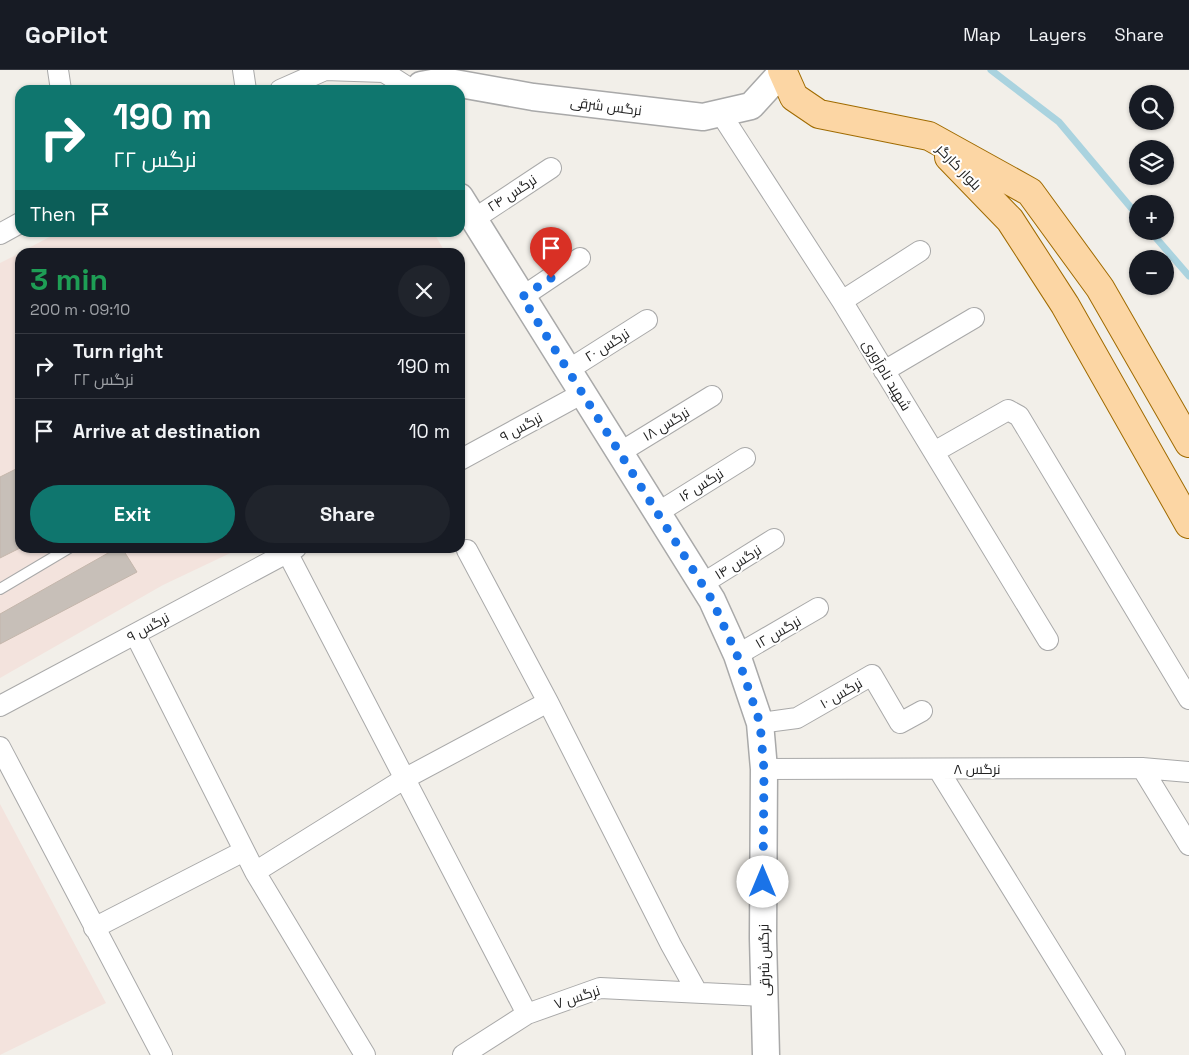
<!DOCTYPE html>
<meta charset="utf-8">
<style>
body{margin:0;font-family:"Space Grotesk",Cairo,sans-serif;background:#20242c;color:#f1f3f6;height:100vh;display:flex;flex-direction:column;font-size:19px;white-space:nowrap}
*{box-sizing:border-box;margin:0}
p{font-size:16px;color:#9ea1a6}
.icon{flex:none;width:28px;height:28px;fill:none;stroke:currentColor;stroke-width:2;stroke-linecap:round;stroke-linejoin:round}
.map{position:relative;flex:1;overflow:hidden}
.drawer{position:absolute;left:15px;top:178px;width:450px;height:305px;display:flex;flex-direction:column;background:#171b24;border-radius:15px;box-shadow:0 1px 4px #0004}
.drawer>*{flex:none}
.top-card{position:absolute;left:15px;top:15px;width:450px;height:152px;border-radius:15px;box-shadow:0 1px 4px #0004;background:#0f766e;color:#fff;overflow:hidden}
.fabs{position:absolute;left:1129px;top:15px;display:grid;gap:10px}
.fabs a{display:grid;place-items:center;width:45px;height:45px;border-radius:50%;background:#171b24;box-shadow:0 1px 4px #0004;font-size:25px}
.pin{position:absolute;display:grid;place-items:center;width:42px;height:42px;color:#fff;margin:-51px -21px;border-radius:50% 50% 50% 0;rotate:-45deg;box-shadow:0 0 5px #0007}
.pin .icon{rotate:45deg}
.me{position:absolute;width:55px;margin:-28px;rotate:0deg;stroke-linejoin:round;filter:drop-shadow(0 0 4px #0008)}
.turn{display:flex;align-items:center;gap:18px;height:105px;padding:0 15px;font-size:22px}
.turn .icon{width:65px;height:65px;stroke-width:2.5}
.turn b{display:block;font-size:35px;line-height:42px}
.then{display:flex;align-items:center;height:48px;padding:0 15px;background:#0003;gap:10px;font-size:19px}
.round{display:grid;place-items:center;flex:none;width:52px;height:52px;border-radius:26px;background:#20242c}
.headline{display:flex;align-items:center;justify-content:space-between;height:85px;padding:0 15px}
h1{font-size:30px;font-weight:800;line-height:38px;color:#1e9e55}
.cta{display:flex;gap:10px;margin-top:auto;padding:10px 15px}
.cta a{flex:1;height:58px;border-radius:30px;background:#0f766e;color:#fff;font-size:20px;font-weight:800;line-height:58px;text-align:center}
.cta a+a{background:#20242c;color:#f1f3f6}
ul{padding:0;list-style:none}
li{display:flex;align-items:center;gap:15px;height:65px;padding:0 15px;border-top:1px solid #363941}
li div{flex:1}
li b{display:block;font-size:19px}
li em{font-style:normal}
header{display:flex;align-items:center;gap:30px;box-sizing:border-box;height:70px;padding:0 25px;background:#171b24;border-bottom:1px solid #363941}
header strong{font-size:24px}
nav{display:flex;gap:28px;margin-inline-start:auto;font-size:18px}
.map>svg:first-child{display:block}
</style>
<header>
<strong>GoPilot</strong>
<nav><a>Map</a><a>Layers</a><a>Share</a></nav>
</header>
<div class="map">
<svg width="1189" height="985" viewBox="0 0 1189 985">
<rect width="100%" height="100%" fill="#f2efe9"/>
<!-- military -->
<path fill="#f3e3dd" d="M59,162L434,163L445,182H21Z
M20,183V478H241L163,515L0,608V193Z
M0,734L106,933L0,985Z"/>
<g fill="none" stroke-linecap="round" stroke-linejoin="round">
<!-- stream -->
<path stroke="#aad3df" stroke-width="7" d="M991,0L1059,52L1138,146
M1150,161L1189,206"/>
</g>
<!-- building -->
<path fill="#c7bfb8" stroke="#c4b6ab" d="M20,397V478L0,488V407Z
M117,478H122L137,502L0,574V544Z"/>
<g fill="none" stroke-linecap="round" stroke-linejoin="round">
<defs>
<path id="service" d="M0,519L69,478"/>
<path id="minor" d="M58,0L61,20
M243,0L246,20
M280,20L325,0L384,2L412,20
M721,44L842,231L1048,570
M474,149L551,98
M0,164L20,153
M522,227L580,188
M842,231L920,181
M568,300L647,250
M884,301L974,248
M934,382L1008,340L1019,346L1189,629
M619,383L712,326
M460,390L583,323
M657,443L745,388
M467,480L548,632L671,875L697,922
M287,482L527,944
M702,514L774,469
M135,564L255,802L365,985
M737,585L818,538
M0,636L296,478
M760,653L797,648L872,605L900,653L922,641
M0,677L162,985
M1142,698L1189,775
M764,699L1142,698L1189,702
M938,699L1115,985
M255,802L404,709L548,632
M94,858L244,781
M463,985L527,944L600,918L764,926"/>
<path id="tertiary" d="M419,20L421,15L443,11L533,27L703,47L751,36L782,2
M460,127L712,530L737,585L760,653L764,699L763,868L766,985"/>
<path id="primary" d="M782,0L794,27L819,44L929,66L1030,122L1100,218L1189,373
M949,87L1010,150L1065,235L1189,454"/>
</defs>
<!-- service casing -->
<use href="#service" stroke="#a9a9a9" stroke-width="12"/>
<!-- minor casing -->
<use href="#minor" stroke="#a9a9a9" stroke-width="22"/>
<!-- tertiary casing -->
<use href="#tertiary" stroke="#a9a9a9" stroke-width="29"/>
<!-- primary casing -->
<use href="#primary" stroke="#a06b00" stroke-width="30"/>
<!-- service -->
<use href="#service" stroke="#fff" stroke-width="10"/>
<!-- minor -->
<use href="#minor" stroke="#fff" stroke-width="20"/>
<!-- tertiary -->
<use href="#tertiary" stroke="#fff" stroke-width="26"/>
<!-- primary -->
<use href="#primary" stroke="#fcd6a4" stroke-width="28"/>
</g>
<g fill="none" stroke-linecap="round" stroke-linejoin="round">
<!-- route -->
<path stroke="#1a73e8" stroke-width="9" stroke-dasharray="0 16.2" d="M551,208L522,227L712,530L737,585L760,653L764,700L763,812"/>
</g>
<g text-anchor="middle" stroke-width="4" stroke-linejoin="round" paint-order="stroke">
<!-- street labels -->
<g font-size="14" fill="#222" stroke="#fff">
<text transform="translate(606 36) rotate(7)" y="5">نرگس شرقی</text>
<text transform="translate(959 97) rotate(46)" y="5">بلوار کارگر</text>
<text transform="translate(512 123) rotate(-33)" y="5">نرگس ۲۴</text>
<text transform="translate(607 275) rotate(-32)" y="5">نرگس ۲۰</text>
<text transform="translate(887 305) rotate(59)" y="5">شهید نام‌آوری</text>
<text transform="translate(666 354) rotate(-31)" y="5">نرگس ۱۸</text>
<text transform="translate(521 357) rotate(-28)" y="5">نرگس ۹</text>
<text transform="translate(701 415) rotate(-32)" y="5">نرگس ۱۶</text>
<text transform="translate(738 492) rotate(-32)" y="5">نرگس ۱۴</text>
<text transform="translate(148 557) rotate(-28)" y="5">نرگس ۹</text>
<text transform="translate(778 562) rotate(-30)" y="5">نرگس ۱۲</text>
<text transform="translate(841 623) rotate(-30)" y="5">نرگس ۱۰</text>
<text x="977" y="704">نرگس ۸</text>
<text transform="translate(764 890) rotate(-91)" y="5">نرگس شرقی</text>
<text transform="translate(577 927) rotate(-18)" y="5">نرگس ۷</text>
</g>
</g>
</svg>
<div class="fabs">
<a><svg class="icon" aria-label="search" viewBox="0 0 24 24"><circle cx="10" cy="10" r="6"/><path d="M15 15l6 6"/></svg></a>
<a><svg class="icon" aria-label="layers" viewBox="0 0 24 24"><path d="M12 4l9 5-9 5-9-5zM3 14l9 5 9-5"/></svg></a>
<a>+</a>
<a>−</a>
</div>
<div class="pin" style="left:551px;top:208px;background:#d93025"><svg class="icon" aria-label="arrive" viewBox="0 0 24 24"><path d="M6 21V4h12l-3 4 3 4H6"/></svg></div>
<svg class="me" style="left:763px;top:812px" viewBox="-20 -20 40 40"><circle r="19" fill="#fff"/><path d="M0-13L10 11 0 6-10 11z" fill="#1a73e8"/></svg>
<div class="top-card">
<div class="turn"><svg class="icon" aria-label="right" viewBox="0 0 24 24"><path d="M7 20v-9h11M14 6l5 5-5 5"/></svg><div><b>190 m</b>نرگس ۲۲</div></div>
<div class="then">Then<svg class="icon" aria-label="arrive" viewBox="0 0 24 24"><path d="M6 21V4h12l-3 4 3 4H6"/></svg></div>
</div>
<section class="drawer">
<div class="headline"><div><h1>3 min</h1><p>200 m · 09:10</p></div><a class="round"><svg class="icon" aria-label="close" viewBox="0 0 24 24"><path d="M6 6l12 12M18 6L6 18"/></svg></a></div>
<ul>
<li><svg class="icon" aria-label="right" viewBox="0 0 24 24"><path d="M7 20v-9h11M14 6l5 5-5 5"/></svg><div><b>Turn right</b><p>نرگس ۲۲</p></div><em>190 m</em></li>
<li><svg class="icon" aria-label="arrive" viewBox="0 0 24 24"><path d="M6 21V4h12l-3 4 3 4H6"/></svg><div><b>Arrive at destination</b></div><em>10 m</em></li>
</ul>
<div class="cta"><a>Exit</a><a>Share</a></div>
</section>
</div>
